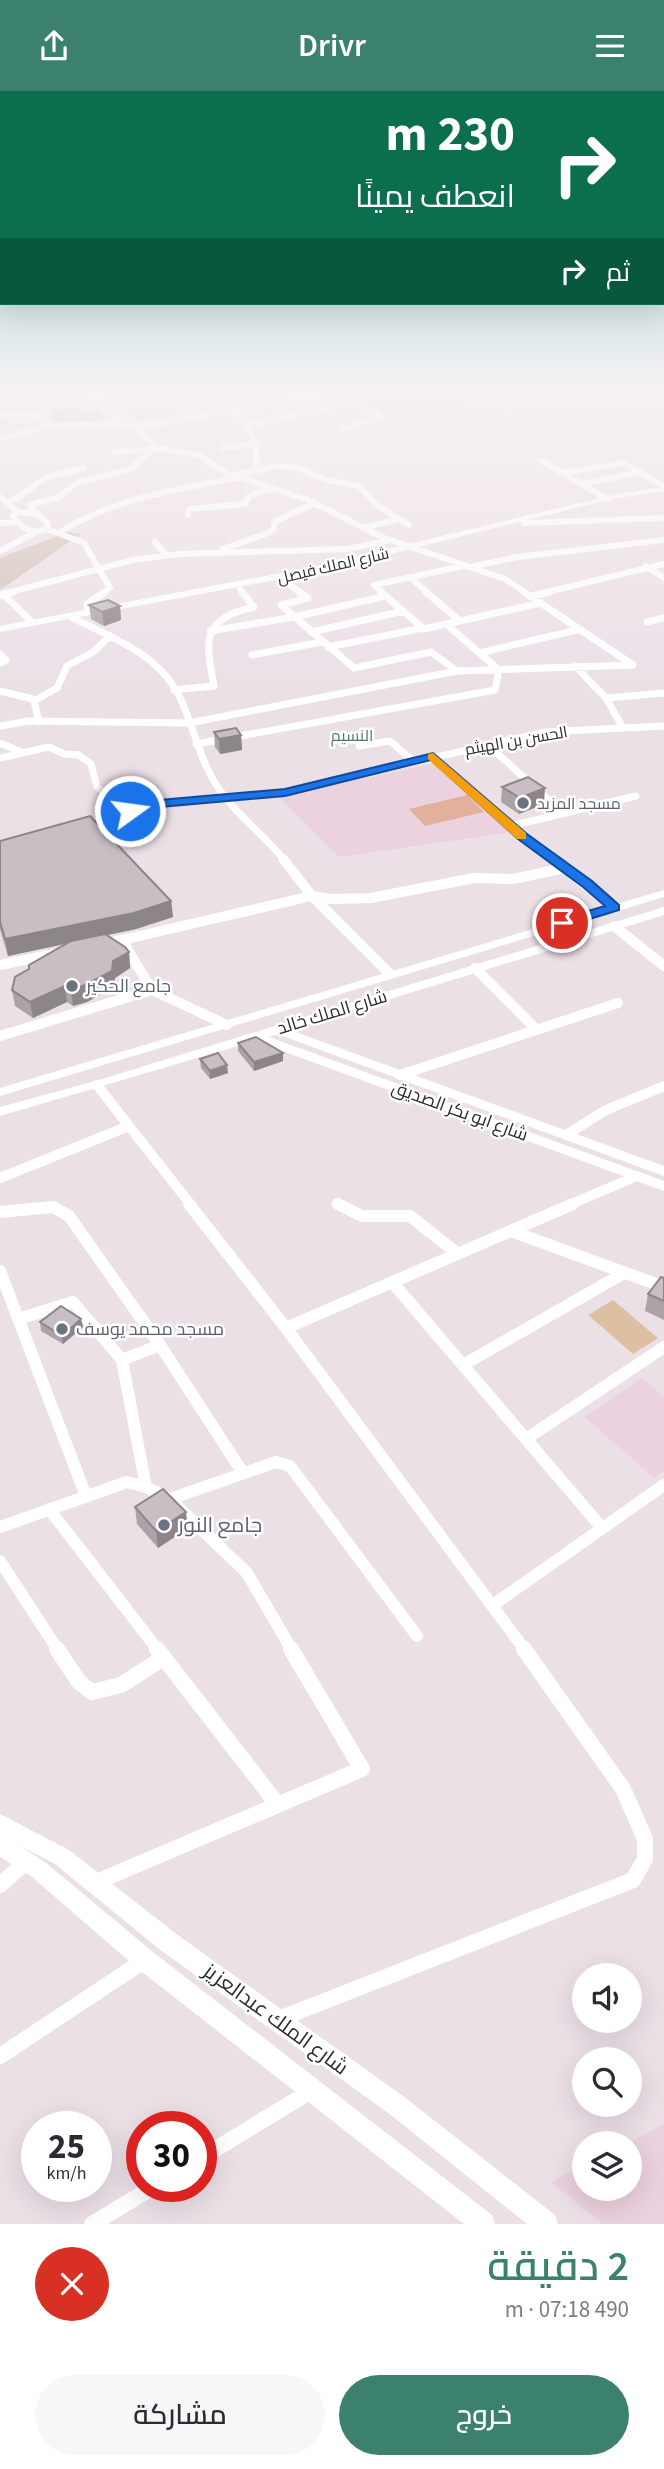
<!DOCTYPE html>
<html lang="ar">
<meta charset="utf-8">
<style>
body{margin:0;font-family:"Source Sans 3",Cairo,sans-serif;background:#f7f7f7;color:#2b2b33;direction:rtl;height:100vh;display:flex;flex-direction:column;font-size:26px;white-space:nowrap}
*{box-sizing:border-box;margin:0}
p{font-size:23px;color:#7c7c81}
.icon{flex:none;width:38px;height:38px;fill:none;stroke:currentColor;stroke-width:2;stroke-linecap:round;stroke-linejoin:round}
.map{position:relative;height:2133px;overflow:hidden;direction:ltr}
.sheet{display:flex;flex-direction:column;background:#fff;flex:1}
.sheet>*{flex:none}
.banner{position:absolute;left:0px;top:0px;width:665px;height:214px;box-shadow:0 7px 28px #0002;direction:rtl;background:#0b6e4f;color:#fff;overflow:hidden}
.tools{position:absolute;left:572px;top:1872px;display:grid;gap:14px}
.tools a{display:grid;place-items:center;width:70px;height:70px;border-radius:50%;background:#fff;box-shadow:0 7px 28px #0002;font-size:35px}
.speed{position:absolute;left:21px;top:2020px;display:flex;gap:14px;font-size:35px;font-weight:700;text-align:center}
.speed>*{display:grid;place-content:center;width:91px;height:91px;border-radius:50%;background:#fff;box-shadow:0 7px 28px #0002;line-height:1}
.speed small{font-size:18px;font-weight:400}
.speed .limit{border:10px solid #d22;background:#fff;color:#111}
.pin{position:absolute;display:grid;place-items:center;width:60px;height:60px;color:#fff;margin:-30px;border:4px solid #fff;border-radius:50%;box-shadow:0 2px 7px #0007}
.me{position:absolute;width:77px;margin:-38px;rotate:76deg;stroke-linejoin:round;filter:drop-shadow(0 0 5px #0008)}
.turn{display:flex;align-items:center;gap:24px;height:147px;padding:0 35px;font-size:32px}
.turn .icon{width:91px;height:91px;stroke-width:2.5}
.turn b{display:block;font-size:49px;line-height:60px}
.then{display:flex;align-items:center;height:66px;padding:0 35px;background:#0003;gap:14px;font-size:26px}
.round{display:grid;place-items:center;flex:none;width:74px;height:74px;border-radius:37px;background:#f7f7f7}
.headline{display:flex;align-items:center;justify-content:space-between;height:119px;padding:0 35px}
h1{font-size:42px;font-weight:600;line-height:52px;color:#3b816d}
.button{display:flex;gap:14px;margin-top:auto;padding:14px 35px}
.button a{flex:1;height:80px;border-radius:42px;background:#3b816d;color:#fff;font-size:28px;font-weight:600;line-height:80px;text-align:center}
.button a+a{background:#f7f7f7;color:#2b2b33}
header{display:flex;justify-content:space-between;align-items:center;height:91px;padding:0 35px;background:#3b816d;color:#fff;font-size:32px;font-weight:600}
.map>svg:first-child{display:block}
</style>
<header><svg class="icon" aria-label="menu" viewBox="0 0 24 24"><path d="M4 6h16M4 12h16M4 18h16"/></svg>Drivr<svg class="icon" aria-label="share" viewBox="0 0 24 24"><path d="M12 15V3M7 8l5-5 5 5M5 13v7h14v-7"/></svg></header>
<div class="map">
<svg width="664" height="2133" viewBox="0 0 664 2133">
<rect width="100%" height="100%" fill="#ece0e7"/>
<!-- education -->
<path fill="#ecd1de" d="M437,672L512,741L339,766L278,706Z
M642,1287L664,1306V1380L654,1387L585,1326Z
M664,2033V2133H603L551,2091L584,2074V2098H630V2053H626Z"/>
<!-- green -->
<path fill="#ddbfa1" d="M80,316L83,323L97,320L108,329L54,331L51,319Z
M613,1209L658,1247L633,1263L588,1224Z"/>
<!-- cemetery -->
<path fill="#d4c2b8" d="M385,294H481L503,306L388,325L353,300Z
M68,441L81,443L0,499V467Z"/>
<!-- pitch -->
<path fill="#e4b09e" d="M467,704L484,721L425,735L409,718Z"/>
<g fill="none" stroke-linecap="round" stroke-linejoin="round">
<!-- street-far4 -->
<path stroke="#fff" stroke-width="6" d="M74,294L115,325L139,339L156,356L200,365L228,383L306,408L382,446L505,488L526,502
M487,294L498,300
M649,294L664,303
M89,306L252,298L283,299L302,304
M231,318C253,337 258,351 256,380
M0,323L40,324L47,335
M251,334L333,315
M135,336L345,300L338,294
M342,338L380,326L345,300
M0,348L47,335L124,332
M223,357L257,353
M114,361L152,358
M542,370L607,408
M563,382L624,372L662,394
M233,384L277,375L298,377L327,389L359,395L377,414L409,434
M582,393L641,381
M0,406L18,421
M6,411L17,407L45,387L83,377
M18,421L38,423L48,433L47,438C31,444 22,438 13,425Z
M34,421L30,414L59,406L77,392L130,378L156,356
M188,424L189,418L245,413L249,405L272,397
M0,432L17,431
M524,432L664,427
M366,436L400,428
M47,438L84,452L110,497L102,502
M60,441C113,408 176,398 237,387
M155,451L166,464
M223,458L268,442L274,438V431L315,412
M0,460L34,442
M646,475L664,487
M470,476L517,466L664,449
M411,487L428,502
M283,489L301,502
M240,498L243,502
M7,502L133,469L179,463L347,458L391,449
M383,502L374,494L463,475
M543,502L664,473"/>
<!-- street-far3 -->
<path stroke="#fff" stroke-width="7" d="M299,501L308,507
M381,501L424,538L446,533
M426,501L460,530
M524,501L633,574
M3,503L32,531
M0,504L13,501
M532,505L550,501
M281,514L354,577L431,561L457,580
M281,514L308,507
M88,520L87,513L105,501
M73,527C115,548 161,564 181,609C195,639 200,671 219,698C236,724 265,744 284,769
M647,531L664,527
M210,540L294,526L386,505
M311,541L404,520
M328,556L423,537
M479,562L577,539
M0,563L6,569L0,572
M252,564L322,551
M575,575L606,607L622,635
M174,599L214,595C205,548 202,528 254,516L242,501
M0,600L36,609
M606,607L664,602
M39,631L34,610L57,597L67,575L93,561L110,545
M0,635L29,630L189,632L457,580L633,574
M0,652L21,661
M196,653L495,599L499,579L446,533L541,512
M487,653L563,722
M359,655L390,650L413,670
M433,665L523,746L555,769
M0,667L49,656L64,663L79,664L91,673L97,696L130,720
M82,734L159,712L285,701L545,641L664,635
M511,735L636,705"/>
<!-- street-far2 -->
<path stroke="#fff" stroke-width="10" d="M283,768L312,805L390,883
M553,768L614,817
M614,835L664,875
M122,849L312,805L332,808L371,807L474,787L513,788L564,777
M116,850L122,849L152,899L227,934
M0,874L59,862
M475,877L537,939
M0,945L152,899
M400,984L618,912
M97,994L191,1114
M566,1044L606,1019L664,995
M0,1087L129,1035
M337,1112L342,1114
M569,1114L637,1085"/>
<!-- street-far1 -->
<path stroke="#fff" stroke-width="12" d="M189,1113L286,1237L525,1559
M338,1113L362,1125H410L458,1163
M0,1121L53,1116L69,1125L160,1254L243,1382
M511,1140L664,1196
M0,1180L86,1405
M392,1191L602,1437
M18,1228L73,1211L122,1269L146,1396
M286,1237L573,1113
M122,1269L160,1254
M463,1274L624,1182
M526,1348L664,1256
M170,1408L276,1371L290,1375L417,1545
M49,1418L158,1559
M0,1436L127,1391L146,1396L170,1408L247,1482L292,1559
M0,1470L58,1559
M493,1514L664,1394"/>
<!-- street -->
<path stroke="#fff" stroke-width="16" d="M57,1558L79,1591L92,1601L121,1594L163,1567
M157,1558L278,1714
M94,1792L362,1678L291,1558
M0,1794L26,1771
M279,1928L633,1789L645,1768V1748L623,1698L524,1558
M0,1965L145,1869
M201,2067L311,2000
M92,2133L155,2095"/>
<!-- secondary -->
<path fill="#fff" fill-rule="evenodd" d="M664,396V400L612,408L322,480L0,541V535L322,474L612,404Z
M664,799V806L0,1005V997Z
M664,816V824L290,939L664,1075V1085L277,943L269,946L664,1090V1100L255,950L0,1025V1016L92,991Z
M0,1723L69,1759L179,1845L403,2005L555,2124L558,2133H527L387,2021L163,1861L55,1773L19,1754L45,1771L153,1861L492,2124L495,2133H464L137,1877L31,1785L0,1766Z"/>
</g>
<!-- wall -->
<path fill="#aca3a9" d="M89,514L120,515L121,529L104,535L91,528Z
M214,641L241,644L242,659L220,663L215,656Z
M502,696L544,713L519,723L501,711Z
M0,750L171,810L173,826L136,838L107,844L129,861L130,877L115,887L114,896L87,911L73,915L67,911L33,927L15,915L12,899L67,852L8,865L0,838Z
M238,952L283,962V970L254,980L238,960Z
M200,968L228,982L210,988L201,977Z
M664,1187V1229L645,1220L648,1203Z
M40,1231L83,1236L63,1253L41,1240Z
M135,1416L188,1437L158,1457L137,1433Z"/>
<!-- shaded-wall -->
<path fill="#8c8589" d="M120,515L121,529L104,535L102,521Z
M241,644L242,659L220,663L219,648Z
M545,697L544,713L519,723L520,707Z
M171,810L173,826L136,838L8,865L5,848Z
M129,861L130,877L115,887L114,896L87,911L73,915L71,899Z
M65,895L67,911L33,927L30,911Z
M283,962V970L254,980V971Z
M227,974L228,982L210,988V980Z
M81,1228L83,1236L63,1253L62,1245Z
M186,1421L188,1437L158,1457L156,1440Z"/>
<!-- building -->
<path fill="#c8bec4" stroke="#8c8589" stroke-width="2" d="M108,509L120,515L102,521L89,514Z
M236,637L241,644L219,648L214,641Z
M528,686L545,697L520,707L502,696Z
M90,725L171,810L134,822L5,848L0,831V750Z
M105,843L125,856L129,861L113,870L112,880L85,894L71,899L65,895L30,911L12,899L15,886L29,878V874L71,850Z
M256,946L283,962L254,971L238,952Z
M218,962L227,974L210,980L200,968Z
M661,1186L664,1187V1210L648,1203Z
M61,1215L81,1228L62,1245L40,1231Z
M163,1398L186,1421L156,1440L135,1416Z"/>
<!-- sky -->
<linearGradient id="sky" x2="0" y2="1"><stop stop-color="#7dc7c1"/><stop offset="0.5" stop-color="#f6f1f4"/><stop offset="1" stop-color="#f6f1f4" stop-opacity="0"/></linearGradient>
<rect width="664" height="593" fill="url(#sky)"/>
<!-- route -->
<path fill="#1a73e8" stroke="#114b97" stroke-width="2" d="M433,662L527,743L592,790L619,814V819L567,835H557V829L605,815L583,796L518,748L431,669L285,705L160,716L130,724L124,720L159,709L285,698Z"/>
<!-- slow -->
<path fill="#f59e0b" d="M433,662L526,742V748H517L428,668V663Z"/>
<!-- markers -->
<g fill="#6b7280" stroke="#fff" stroke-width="2.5">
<circle cx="523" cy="712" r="7"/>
<circle cx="72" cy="895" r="7"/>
<circle cx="62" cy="1238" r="7"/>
<circle cx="164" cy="1434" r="7"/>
</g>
<g text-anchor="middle" stroke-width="5" stroke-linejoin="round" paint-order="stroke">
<!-- far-street labels -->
<g font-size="16" fill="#2c2c2c" stroke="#fff">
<text transform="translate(333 474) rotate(-13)" y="6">شارع الملك فيصل</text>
<text transform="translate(516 649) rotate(-10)" y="6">الحسن بن الهيثم</text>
</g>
<!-- far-neighbourhood labels -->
<g font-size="16" fill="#50796b" stroke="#fff">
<text x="352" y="650">النسيم</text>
</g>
<!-- far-worship labels -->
<g font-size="16" fill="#5b616d" stroke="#fff" text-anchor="start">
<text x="537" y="718">مسجد المزيد</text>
</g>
<!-- worship labels -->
<g font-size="18" fill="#5b616d" stroke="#fff" text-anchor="start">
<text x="86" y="901">جامع الحكير</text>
<text x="76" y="1244">مسجد محمد يوسف</text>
</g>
<!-- street labels -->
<g font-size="18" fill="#2c2c2c" stroke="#fff">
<text transform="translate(332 921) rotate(-17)" y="6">شارع الملك خالد</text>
<text transform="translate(460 1020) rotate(20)" y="6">شارع ابو بكر الصديق</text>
</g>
<!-- near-worship labels -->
<g font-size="21" fill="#5b616d" stroke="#fff" text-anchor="start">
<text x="178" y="1441">جامع النور</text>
</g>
<!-- near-street labels -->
<g font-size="21" fill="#2c2c2c" stroke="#fff">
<text transform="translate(276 1928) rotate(36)" y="7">شارع الملك عبدالعزيز</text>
</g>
</g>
</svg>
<div class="tools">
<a><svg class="icon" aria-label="sound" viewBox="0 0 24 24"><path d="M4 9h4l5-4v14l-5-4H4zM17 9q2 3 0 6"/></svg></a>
<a><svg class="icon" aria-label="search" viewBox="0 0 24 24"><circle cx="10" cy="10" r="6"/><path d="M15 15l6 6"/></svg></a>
<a><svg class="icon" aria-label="layers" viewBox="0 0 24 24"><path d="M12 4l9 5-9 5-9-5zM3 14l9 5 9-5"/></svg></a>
</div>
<div class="speed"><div>25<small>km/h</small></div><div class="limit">30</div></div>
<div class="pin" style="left:562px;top:832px;background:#d93025"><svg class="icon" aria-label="arrive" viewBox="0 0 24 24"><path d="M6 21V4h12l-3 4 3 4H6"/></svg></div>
<svg class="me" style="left:130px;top:720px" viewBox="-20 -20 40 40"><circle r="17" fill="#1a73e8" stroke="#fff" stroke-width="3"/><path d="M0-11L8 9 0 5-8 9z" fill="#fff"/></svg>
<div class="banner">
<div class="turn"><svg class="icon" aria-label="right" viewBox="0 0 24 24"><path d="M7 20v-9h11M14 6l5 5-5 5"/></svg><div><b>230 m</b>انعطف يمينًا</div></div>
<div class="then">ثم<svg class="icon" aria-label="right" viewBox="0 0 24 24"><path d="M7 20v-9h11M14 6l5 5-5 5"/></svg></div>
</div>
</div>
<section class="sheet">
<div class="headline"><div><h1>2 دقيقة</h1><p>490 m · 07:18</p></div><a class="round" style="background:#d93025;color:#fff"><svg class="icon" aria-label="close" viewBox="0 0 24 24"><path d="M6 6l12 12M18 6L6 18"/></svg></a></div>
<div class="button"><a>خروج</a><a>مشاركة</a></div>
</section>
